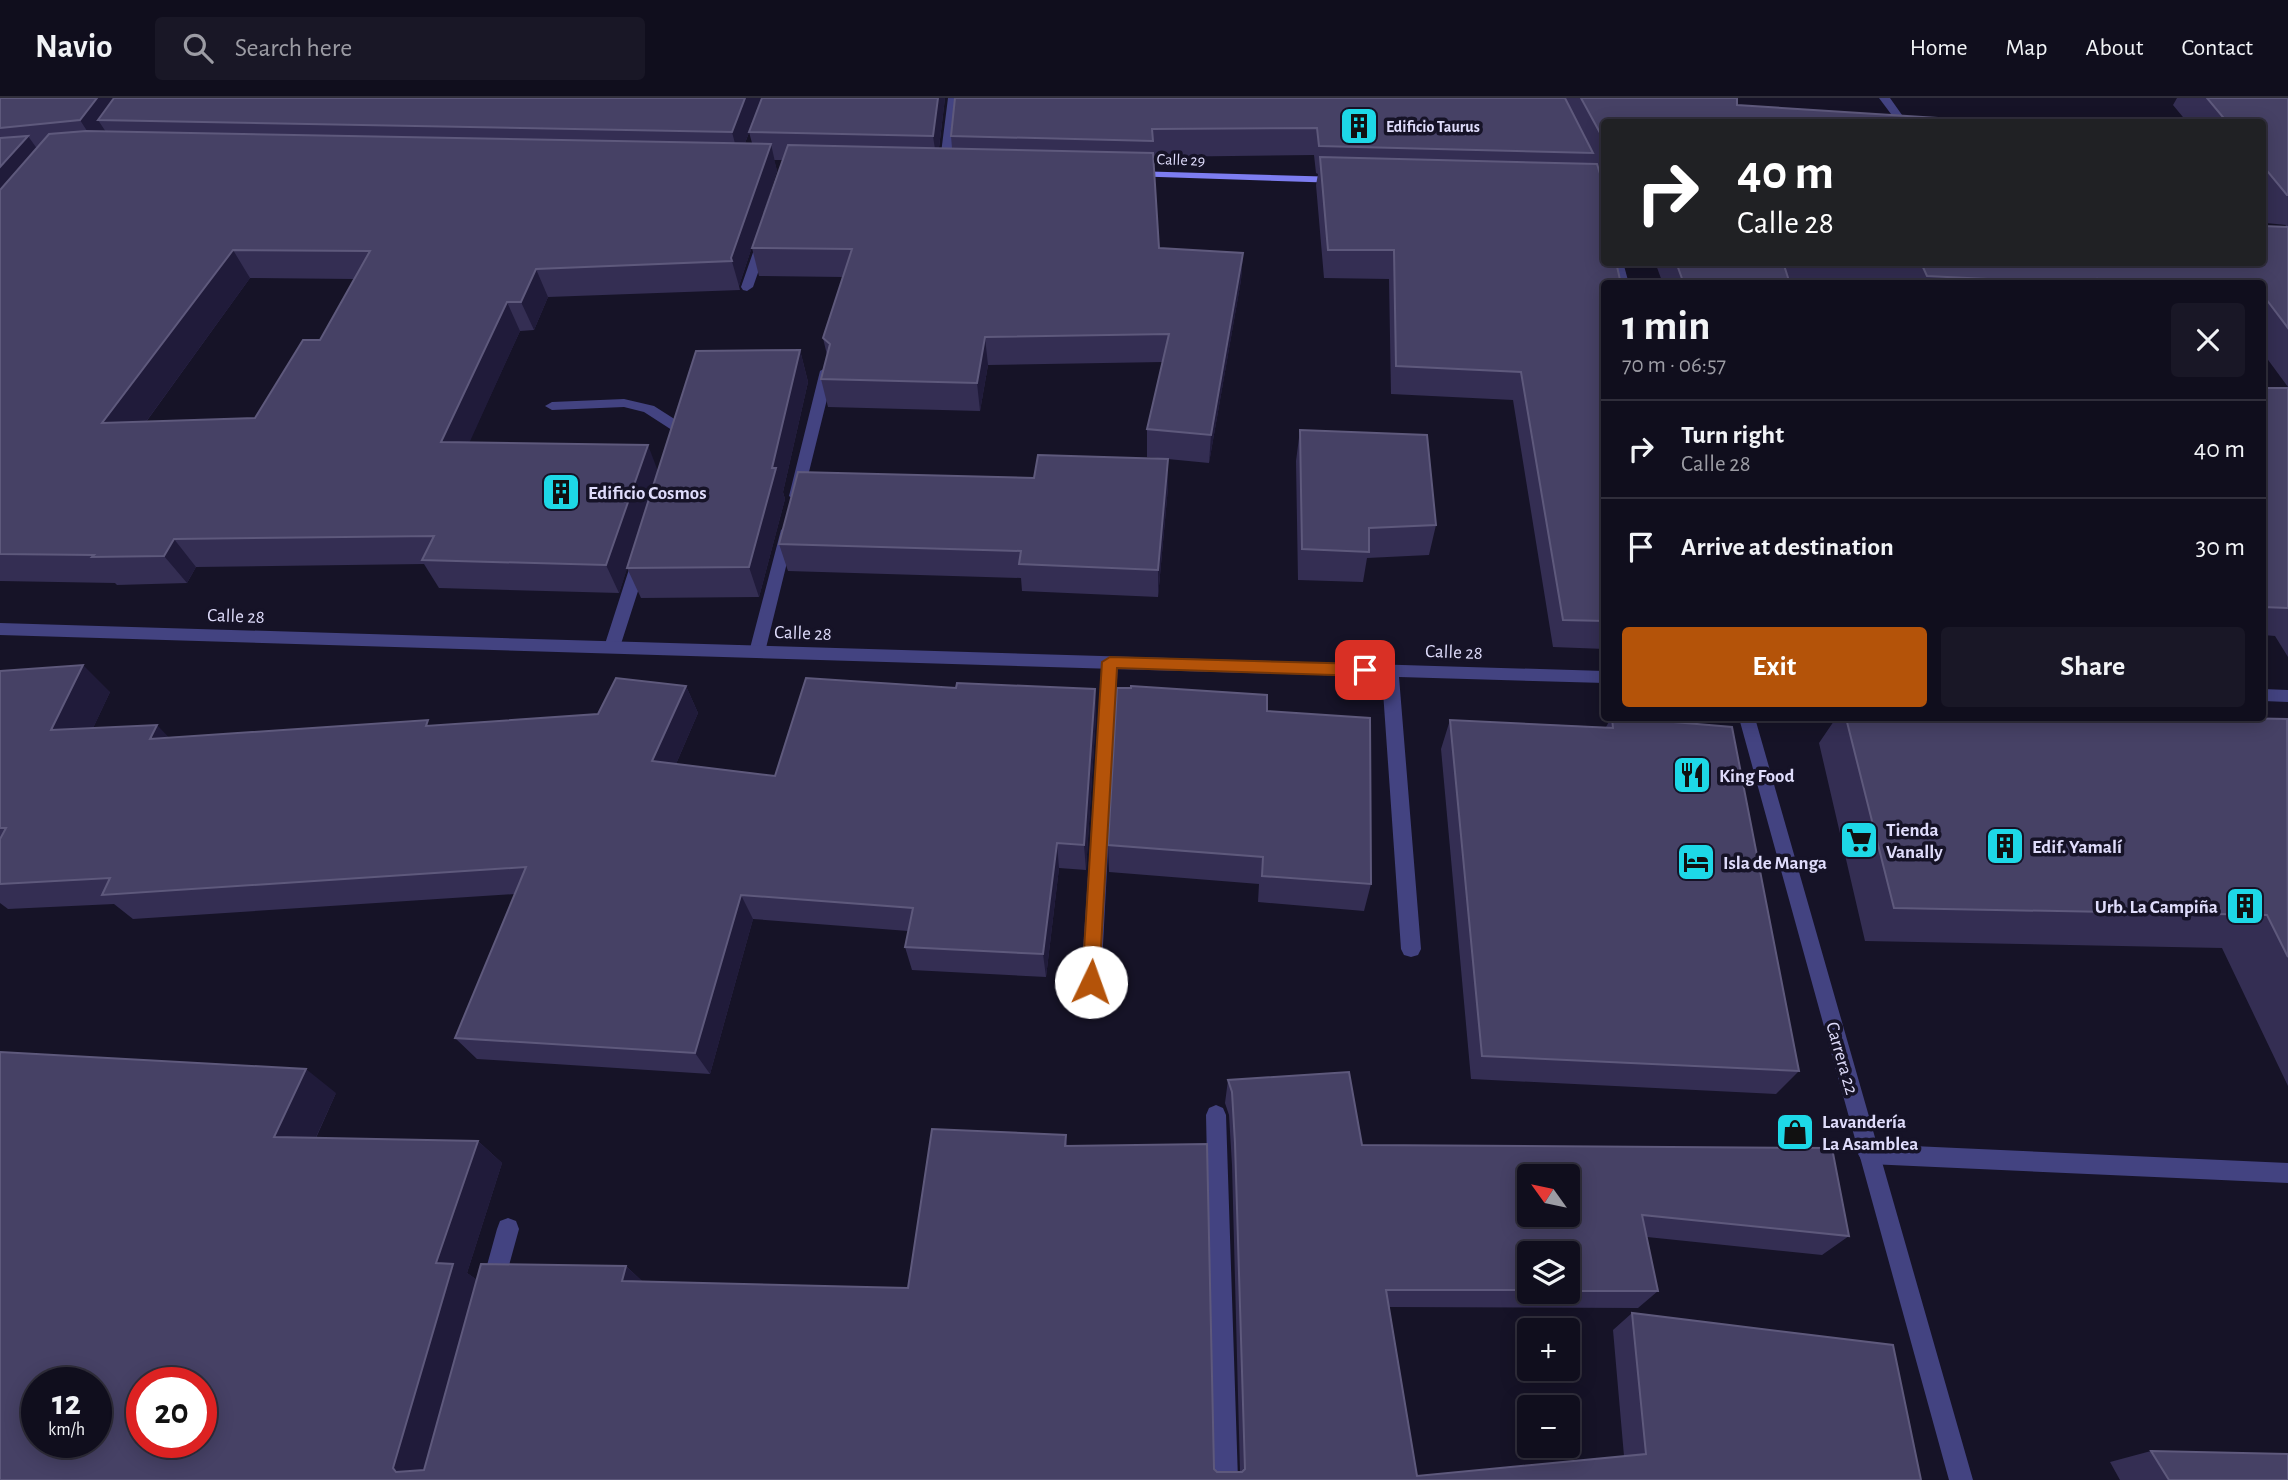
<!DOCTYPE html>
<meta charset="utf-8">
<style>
body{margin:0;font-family:"Alegreya Sans",sans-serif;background:#191726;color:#f1f3f6;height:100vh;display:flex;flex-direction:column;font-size:26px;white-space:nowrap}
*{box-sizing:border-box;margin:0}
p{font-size:23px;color:#9c9ca4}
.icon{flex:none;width:38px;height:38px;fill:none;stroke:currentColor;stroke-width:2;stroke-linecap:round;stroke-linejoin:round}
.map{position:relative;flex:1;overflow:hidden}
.side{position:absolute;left:1601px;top:182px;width:665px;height:441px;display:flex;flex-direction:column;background:#100e1d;border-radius:7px;box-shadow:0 4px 18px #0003,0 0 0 2px #302e3b}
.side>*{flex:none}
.guide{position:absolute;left:1601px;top:21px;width:665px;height:147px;border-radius:7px;box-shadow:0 4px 18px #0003,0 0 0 2px #302e3b;background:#202124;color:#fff;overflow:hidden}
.needle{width:46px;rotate:303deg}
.buttons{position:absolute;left:1517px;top:1066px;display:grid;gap:14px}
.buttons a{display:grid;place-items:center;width:63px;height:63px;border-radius:7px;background:#100e1d;box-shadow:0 4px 18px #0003,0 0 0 2px #302e3b;font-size:35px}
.speed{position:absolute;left:21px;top:1269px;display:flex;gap:14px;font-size:35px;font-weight:700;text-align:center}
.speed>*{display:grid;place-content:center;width:91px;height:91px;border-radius:50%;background:#100e1d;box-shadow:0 4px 18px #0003,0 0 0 2px #302e3b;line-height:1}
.speed small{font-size:18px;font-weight:400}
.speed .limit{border:10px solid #d22;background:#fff;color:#111}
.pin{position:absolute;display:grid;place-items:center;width:60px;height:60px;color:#fff;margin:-30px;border-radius:14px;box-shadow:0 4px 10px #0006}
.me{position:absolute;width:77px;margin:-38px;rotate:3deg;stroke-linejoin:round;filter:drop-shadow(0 0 5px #0008)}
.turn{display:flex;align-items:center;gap:24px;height:147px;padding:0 21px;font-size:32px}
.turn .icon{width:91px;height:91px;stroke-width:2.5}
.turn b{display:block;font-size:49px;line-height:60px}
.round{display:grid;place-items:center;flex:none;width:74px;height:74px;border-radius:7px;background:#191726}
.overview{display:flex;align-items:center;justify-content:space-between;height:119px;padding:0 21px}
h1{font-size:42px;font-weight:700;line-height:52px}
.action{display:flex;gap:14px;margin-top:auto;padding:14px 21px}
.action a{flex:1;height:80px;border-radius:7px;background:#b45309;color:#fff;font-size:28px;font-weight:700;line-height:80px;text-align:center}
.action a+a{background:#191726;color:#f1f3f6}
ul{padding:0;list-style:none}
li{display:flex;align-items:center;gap:21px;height:98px;padding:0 21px;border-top:2px solid #302e3b}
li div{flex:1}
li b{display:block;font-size:26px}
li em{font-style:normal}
header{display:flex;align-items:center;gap:42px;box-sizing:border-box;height:98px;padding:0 35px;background:#100e1d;border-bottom:2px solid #302e3b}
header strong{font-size:33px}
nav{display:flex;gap:38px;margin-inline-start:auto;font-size:24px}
.search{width:490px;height:63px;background:#191726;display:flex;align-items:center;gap:18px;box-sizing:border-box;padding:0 24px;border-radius:7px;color:#9c9ca4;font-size:26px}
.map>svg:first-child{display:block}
</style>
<header>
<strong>Navio</strong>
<div class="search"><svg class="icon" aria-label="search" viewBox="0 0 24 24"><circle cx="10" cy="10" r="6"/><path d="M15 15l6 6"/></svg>Search here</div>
<nav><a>Home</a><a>Map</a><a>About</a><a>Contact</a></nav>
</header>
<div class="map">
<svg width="2288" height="1382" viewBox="0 0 2288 1382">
<rect width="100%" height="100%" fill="#161327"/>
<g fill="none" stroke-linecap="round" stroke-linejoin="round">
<!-- service -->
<path fill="#434381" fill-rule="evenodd" d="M763,139L769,143L753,189L747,193L743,192L741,189L757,143Z
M827,269L834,273L803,398L796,403L789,398L820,273Z
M624,301L654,308L687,329L689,332L684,345H674L672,342L675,334L644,314L624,309L552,312L545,308L552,304Z
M788,427L795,432L765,554L757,560L749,554L781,432Z
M640,457L648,462L620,549L618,553H606L604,549L632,462Z
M1110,558L1118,564L1101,884L1098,890L1091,893L1084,890L1081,884L1102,564Z
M1869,1046L2288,1065V1085L1869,1066L1862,1063L1858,1056L1862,1049Z
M508,1120L516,1123L519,1131L503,1189L500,1197L492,1200L484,1197L481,1189L497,1131L500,1123Z"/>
<!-- minor -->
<path fill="#434381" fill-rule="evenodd" d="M948,0H958L951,71L945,74L939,71Z
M1879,0H1890L1907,24H1897Z
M0,525L1605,573V585L1399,579L1421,851L1418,857L1411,859L1404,857L1401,851L1382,579L0,537Z
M2263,591L2288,592V604L2263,603Z
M1216,1007L1223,1010L1226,1017L1238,1382H1214L1206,1017L1209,1010Z"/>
<!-- tertiary -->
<path fill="#434381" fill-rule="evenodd" d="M1611,164H1623L1629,186H1617Z
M1739,620H1755L1973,1382H1949Z"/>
<!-- secondary -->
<path fill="#7d7df1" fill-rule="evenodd" d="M1133,73L1340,79L1346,82L1340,85L1129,78V74Z"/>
</g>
<!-- wall -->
<path fill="#342e53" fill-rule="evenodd" d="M0,0H945L939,50H952L951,38L955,0H1737L1605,24V84L1603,83L1605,186V551L1553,549L1513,302L1391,296L1389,181L1324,180L1316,87L1318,76L1316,75L1314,57L1153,59L1159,150L1243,155L1241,182L1209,365L1147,359V331L1163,264L988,267L980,313L828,309L821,281L827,257L823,240L843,179L759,178L752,150L783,62H774L777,73L739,188L740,192L548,199L534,232L520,233L469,344L658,373L800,252L808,284L783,394L785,401L759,499L641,500L627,470L619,495L439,490L424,466L196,469L187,485L117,487L115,485L0,483ZM752,27L749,34L752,45H745ZM250,180L354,181L320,242L255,320L146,324Z
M2177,0H2288V289L2263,255V186H1663L1655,164H2263L2286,127L2266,125L2263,121V24H2187L2173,7Z
M2263,290H2288V559L2275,538L2263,537Z
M1300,332L1436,427L1429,457L1367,460L1363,484L1298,482L1296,363Z
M1168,389L1158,499L1022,493L1021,480L788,473L779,446Z
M0,573L110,594L93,630L169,639L432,628L598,616L686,588L698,615L676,666L775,678L956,590L1095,591L1096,618L1086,772L1059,770L1046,879L912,872L905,849L908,833L753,821L710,976L477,961L455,940L515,796L133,821L114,806L8,811L0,805Z
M1267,613L1371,786L1364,813L1258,804L1259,786L1109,774L1108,747Z
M1611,620H1626L1799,973L1776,996L1471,981L1441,651L1450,622L1606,629Z
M1836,620H2236L2288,622V988L2222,850L1865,843L1819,645Z
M1228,982L1362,1047L1849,1138L1822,1157L1647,1139L1658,1193L1638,1210L1389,1209L1417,1378L1624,1358L1613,1232L1632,1215L1921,1382H0L336,995L316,1040L478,1043L502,1065L467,1175L477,1182L626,1168L643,1184L908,1190L1066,1037L1067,1048L1214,1371L1217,1374H1240L1232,1067L1229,1017L1225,1005ZM1530,1155H1568V1194H1530Z
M2151,1353L2288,1382H2120L2110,1364Z"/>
<!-- shaded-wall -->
<path fill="#201b3a" d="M97,0H134L98,22L108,37L98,50L80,22Z
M745,0H762L739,61L732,34Z
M938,0H945L937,65L933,38Z
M28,38L48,66L0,121V69Z
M771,46L777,73L739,188L731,160Z
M233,152L250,180L124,354L102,325Z
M1243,155L1241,182L1209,365L1211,337Z
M536,171L548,199L534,232L521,204Z
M507,204L520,233L457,372L441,344Z
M985,239L988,267L980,313L977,285Z
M800,252L808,284L783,394L785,401L759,499L749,469Z
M648,347L659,376L619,495L606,467Z
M1168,361V389L1158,499V472Z
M174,441L196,469L187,485L164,458Z
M83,567L110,594L80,658L51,632Z
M686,588L698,615L666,689L652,663Z
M1095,591L1096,618L1086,772L1084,747Z
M157,627L183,654L150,641Z
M1057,745L1059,770L1046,879L1043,856Z
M741,797L753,821L710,976L695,955Z
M306,971L336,995L306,1061L274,1039Z
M478,1043L502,1065L467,1175L480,1184L425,1381L396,1374L393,1370L436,1165Z
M626,1168L646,1187L622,1183Z"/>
<!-- building -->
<path fill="#464165" stroke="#5e597c" stroke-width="2" fill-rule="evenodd" d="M0,0H97L80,22L0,30Z
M114,0H745L732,34L98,22Z
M762,0H938L933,38L749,34Z
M955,0H1565L1593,55L1319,48L1317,30L1152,31L1153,43L951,38Z
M1581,0H1737V7L2001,24H1605V44Z
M2207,0H2288V97H2287L2263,68V24H2227Z
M86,33L771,46L731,160L732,163L536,171L521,204H507L441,344L648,347L606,467L422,462L434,438L174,441L164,458L92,459L94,457L0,456V92L49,36ZM233,152L370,153L320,242H303L255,320L102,325Z
M28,38L0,69V40Z
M788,47L1153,55L1159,150L1243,155L1211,337L1147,331L1169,236L985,239L977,285L821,281L830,246L823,240L852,151L752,150Z
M1320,59L1597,66L1605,92V164H1616L1621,186H1605V523L1563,522L1521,274L1396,268L1394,152H1328Z
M2263,128L2288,129V230L2263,197V186H2148L2098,181L2100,186H2093L1927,178L1922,167L1881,164H2263Z
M1676,164H1783L1790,186H1684Z
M800,252L772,370H776L749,469L627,470L696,253Z
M2263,290H2288V510L2263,509Z
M1300,332L1427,337L1436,427L1369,430V454L1302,451Z
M1038,357L1168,361L1158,472L1019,466L1021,453L779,446L798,374L1034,380Z
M83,567L51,632L157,627L150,641L428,622L426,628L598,616L616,580L686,588L652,663L775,678L806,580L956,590L957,585L1095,591L1084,747L1057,745L1043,856L905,849L913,810L741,797L695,955L455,940L526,769L102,797L110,780L0,786V741L6,730H0V573Z
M1131,588L1267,597V613L1370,620L1371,786L1262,778L1263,759L1108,747L1117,590H1131Z
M1612,620H1626L1732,629L1799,973L1482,958L1450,622L1613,630Z
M1846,620H2236L2287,621L2288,859L2267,817L1894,810Z
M0,954L306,971L274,1039L478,1043L436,1165L453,1166L393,1370L396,1374L424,1372L481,1166L626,1168L622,1183L908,1190L932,1031L1066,1037L1065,1048L1207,1046L1214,1371L1217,1374H1242L1245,1371L1235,1045L1232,994L1228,982L1349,974L1362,1047L1832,1050L1849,1138L1642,1117L1658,1193H1568V1155H1530V1192H1386L1417,1378L1646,1356L1632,1215L1893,1247L1921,1382H0ZM1530,1078H1568V1116H1530ZM37,1284H96V1344H37ZM142,1284H201V1344H142Z
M2151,1353L2288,1356V1382H2169Z"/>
<!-- route -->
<path fill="#b45309" stroke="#753606" stroke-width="2" d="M1110,559L1365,566L1372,572L1365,578L1117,570L1099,884L1097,890L1091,892L1084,890L1082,884L1102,564Z"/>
<!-- icons -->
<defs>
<symbol id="building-square" viewBox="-11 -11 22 22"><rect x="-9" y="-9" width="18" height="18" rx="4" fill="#1dd8e7" stroke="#161327"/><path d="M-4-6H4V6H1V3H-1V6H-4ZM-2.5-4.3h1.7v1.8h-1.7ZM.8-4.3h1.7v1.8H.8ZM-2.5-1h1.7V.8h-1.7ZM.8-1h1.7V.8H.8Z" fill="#111"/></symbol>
<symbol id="restaurant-square" viewBox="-11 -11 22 22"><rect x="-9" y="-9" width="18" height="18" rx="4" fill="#1dd8e7" stroke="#161327"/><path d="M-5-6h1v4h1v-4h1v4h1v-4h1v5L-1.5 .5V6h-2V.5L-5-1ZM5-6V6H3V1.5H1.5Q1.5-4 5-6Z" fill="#111"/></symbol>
<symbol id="supermarket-square" viewBox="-11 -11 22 22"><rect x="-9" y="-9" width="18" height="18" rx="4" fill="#1dd8e7" stroke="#161327"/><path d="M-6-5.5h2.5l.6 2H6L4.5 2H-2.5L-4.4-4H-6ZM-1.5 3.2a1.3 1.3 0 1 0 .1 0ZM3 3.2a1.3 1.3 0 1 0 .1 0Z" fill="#111"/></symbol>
<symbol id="hotel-square" viewBox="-11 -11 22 22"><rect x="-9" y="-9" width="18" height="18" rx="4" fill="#1dd8e7" stroke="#161327"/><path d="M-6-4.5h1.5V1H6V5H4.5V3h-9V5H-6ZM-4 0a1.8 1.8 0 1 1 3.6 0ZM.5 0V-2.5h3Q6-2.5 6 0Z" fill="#111"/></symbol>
<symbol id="shop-square" viewBox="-11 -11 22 22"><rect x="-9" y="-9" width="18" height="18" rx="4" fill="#1dd8e7" stroke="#161327"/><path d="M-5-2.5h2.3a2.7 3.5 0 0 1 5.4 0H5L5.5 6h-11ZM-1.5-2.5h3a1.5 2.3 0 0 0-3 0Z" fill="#111"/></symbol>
</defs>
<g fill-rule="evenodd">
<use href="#building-square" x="1337" y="6" width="44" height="44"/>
<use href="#building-square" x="539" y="372" width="44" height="44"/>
<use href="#restaurant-square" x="1670" y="655" width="44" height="44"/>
<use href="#supermarket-square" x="1837" y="720" width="44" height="44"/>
<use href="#building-square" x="1983" y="726" width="44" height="44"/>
<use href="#hotel-square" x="1674" y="742" width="44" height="44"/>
<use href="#building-square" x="2223" y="786" width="44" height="44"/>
<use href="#shop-square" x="1773" y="1012" width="44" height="44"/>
</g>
<g text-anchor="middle" stroke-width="7" stroke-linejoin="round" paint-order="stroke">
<!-- far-poi labels -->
<g font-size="16" font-weight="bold" fill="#dfdcfb" stroke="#161327" text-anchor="start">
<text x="1386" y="34">Edificio Taurus</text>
</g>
<!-- far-street labels -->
<g font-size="16" fill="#dfdcfb" stroke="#161327">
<text transform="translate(1181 61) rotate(2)" y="6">Calle 29</text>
</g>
<!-- poi labels -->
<g font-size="19" font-weight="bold" fill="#dfdcfb" stroke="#161327" text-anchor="start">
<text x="588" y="401">Edificio Cosmos</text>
<text x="1719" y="684">King Food</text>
<text x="1886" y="738">Tienda<tspan x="1886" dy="22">Vanally</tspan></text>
<text x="2032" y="755">Edif. Yamalí</text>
<text x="1723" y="771">Isla de Manga</text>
<text x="2218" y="815" text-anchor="end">Urb. La Campiña</text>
<text x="1822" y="1030">Lavandería<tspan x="1822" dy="22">La Asamblea</tspan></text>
</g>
<!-- street labels -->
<g font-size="19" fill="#dfdcfb" stroke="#161327">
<text transform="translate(236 517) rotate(2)" y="7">Calle 28</text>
<text transform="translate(803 534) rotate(2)" y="7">Calle 28</text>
<text transform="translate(1454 553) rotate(2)" y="7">Calle 28</text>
<text transform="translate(1843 960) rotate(74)" y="7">Carrera 22</text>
</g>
</g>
</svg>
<div class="buttons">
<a><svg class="needle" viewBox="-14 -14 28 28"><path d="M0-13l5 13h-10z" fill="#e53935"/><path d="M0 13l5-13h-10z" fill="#9c9ca4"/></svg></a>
<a><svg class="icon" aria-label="layers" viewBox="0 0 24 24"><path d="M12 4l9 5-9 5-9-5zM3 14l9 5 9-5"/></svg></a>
<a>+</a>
<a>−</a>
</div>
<div class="speed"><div>12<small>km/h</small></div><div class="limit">20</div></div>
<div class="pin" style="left:1365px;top:572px;background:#d93025"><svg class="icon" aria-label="arrive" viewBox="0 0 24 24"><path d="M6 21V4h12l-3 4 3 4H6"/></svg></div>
<svg class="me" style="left:1091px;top:884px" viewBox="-20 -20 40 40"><circle r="19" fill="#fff"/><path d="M0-13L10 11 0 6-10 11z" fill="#b45309"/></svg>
<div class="guide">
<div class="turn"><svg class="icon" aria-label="right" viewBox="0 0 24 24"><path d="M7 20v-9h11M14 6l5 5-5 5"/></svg><div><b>40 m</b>Calle 28</div></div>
</div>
<section class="side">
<div class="overview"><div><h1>1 min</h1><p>70 m · 06:57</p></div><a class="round"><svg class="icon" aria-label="close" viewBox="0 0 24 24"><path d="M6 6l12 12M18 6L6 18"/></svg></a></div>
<ul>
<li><svg class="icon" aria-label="right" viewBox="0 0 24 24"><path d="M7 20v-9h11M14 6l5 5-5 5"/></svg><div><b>Turn right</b><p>Calle 28</p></div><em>40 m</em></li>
<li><svg class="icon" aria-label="arrive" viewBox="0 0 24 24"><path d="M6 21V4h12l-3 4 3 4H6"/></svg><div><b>Arrive at destination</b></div><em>30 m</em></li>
</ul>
<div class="action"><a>Exit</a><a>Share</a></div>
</section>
</div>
